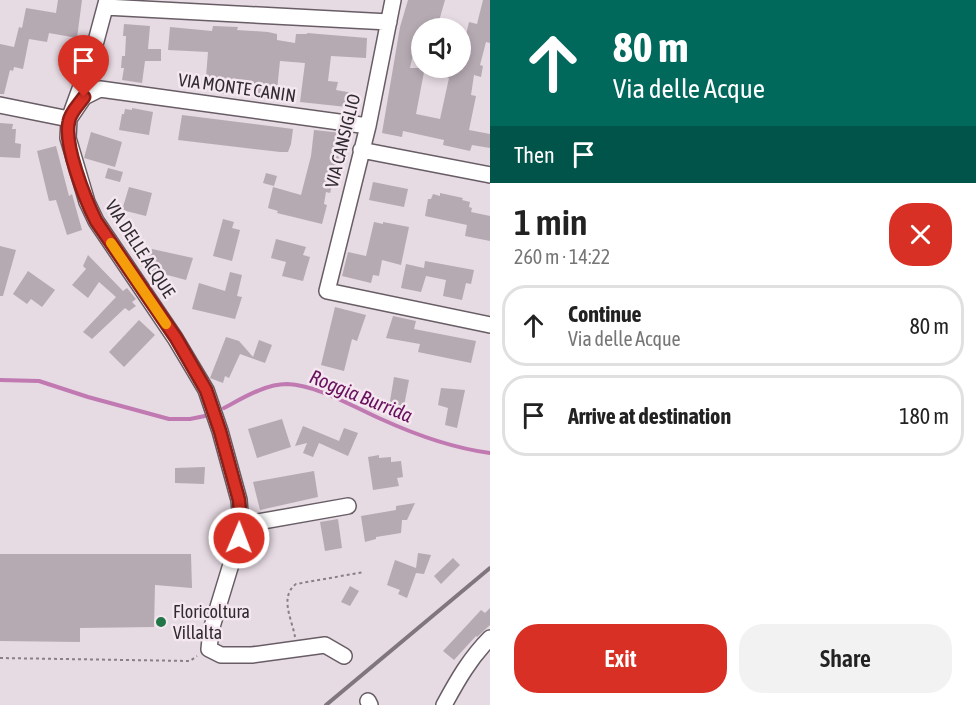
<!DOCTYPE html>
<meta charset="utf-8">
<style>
body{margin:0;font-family:"Asap Condensed",sans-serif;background:#f2f2f2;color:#222;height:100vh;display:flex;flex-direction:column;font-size:22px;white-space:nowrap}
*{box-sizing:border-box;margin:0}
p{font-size:20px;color:#767676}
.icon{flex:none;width:33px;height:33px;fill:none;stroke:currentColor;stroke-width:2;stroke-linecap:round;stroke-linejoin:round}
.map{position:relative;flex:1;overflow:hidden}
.side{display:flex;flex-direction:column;background:#fff;width:486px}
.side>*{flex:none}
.guide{background:#00695c;color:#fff;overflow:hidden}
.buttons{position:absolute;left:411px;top:18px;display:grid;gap:12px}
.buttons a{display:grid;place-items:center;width:60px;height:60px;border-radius:50%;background:#fff;box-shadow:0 3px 9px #0003;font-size:30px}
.pin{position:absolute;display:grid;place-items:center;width:51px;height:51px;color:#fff;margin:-62px -26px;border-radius:50% 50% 50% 0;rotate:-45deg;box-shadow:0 0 6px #0007}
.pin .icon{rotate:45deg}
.me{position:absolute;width:66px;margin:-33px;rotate:1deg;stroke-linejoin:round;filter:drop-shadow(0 0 4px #0008)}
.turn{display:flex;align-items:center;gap:21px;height:126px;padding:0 24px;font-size:27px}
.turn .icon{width:78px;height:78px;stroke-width:2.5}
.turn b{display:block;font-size:42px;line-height:51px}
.then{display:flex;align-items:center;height:57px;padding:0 24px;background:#0003;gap:12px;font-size:22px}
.round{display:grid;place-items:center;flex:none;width:63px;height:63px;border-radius:24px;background:#f2f2f2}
.headline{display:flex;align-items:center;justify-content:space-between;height:102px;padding:0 24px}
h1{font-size:36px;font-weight:600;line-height:45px}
.cta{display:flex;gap:12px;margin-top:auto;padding:12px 24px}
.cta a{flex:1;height:69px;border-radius:24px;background:#d93025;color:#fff;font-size:24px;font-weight:600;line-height:69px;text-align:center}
.cta a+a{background:#f2f2f2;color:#222}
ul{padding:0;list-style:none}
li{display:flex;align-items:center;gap:18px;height:81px;margin:0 12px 9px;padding:0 12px;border:3px solid #e0e0e0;border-radius:24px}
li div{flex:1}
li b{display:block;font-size:22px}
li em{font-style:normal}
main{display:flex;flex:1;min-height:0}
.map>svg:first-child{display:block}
</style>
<main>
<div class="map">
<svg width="490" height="705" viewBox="0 0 490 705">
<rect width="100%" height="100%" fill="#e6dae3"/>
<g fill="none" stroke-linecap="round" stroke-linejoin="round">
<!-- stream -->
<path stroke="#c179b2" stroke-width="4" d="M0,380L39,381L88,397L169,419H190L205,416
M224,408C243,398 265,384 287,384C317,385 354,407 381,419C416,435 452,448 490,453"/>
</g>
<!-- building -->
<path fill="#b5a9b2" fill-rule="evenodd" d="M58,0H82L77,38L49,33L47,42L29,39L23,69L14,67L13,71L10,70L4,94H0V44L14,47L19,27L22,28L26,8L56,13Z
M408,0H445L437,28H420L418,32L410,68H460V51H462L469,22L477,24L483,0H490V43L486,42L480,65L483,66L481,77L474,75L471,95L476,96L469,130L490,134V148L472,145L470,151L443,145L444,140L403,131L402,137L382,133L400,27ZM424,72L449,78L440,119L416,114Z
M124,24L150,26L148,49H161V61H145L142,83L122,80L124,68H121L122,56H125L126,36H123Z
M213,26L238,27L237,30L268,32L277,34V40L295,43L296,34H307V33L367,38L366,58L331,56L328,81L338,82L336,90L358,94L356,108L300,102L305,63L280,61L276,100L260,98L257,95L258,89L238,86L237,95L218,93L219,84L213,83L214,78L206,77L208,52L168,50L170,27L212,31Z
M132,108L153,112L149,135L119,130L122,114H124L125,109L132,110Z
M182,115L293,129L291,144L288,152H280L178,140Z
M0,123L13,124L12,129H16L15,143L21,144L20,158L0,157Z
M314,130L342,133L338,163L330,193L326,192L324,204L327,205L322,224L277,213L278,211L268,208L273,187L301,195L311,156Z
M91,132L122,142L115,167L84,158Z
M56,146L69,196L72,194L82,230L67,235L56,200L49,201L37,151Z
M108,168L123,172L120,182L105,178Z
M266,173L277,176L274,186L263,183Z
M373,182L408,189L404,207L369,200Z
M129,187L152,193L146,216L122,210Z
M440,193L463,198L462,200L470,202L469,207L472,208L471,212L490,216V241L465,236L467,225L425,216L428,199H431L433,194L440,196Z
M223,219L234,222L232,228L240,230L232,261L213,256Z
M374,222L383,224V222L409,227L401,265L382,260L379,276L373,275L371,283L342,276L348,252L366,256Z
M276,239L306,247L303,255L310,257L303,281L282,276L286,262L271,258Z
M0,246L16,250L3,296H0Z
M152,249L193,258L186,280L145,269Z
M88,255L123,291L127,288L136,299L132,302L136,306L129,311L125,308L92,339L83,332L116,297L99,282L88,298L72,285L86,269L83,266Z
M425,261L474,270L471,284L466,283L462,300L443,296L446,280L426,276L421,292L401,288L406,264L424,268Z
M28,271L55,290L42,307L31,299L27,304L13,294Z
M230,272L242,275L237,296L242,297L235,319L192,309L199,283L225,291Z
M335,307L366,315L357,341L352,339L344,371L321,365Z
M393,316L416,321L414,329L476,341L471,363L418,352L420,344L386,338Z
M139,320L155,335L124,367L109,352Z
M226,337L239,341L253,357L259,340L272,345L265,363L240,354L229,378L225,376L223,383L210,378Z
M394,377L409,380L403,411L393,410L394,407H389Z
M441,388L465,390L457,428L445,425L448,408L438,405Z
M282,419L291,447L257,458L248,429Z
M303,426L339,441L344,428L358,433L348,456L319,443L313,457L303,453L307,443L295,446Z
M379,455V458L391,457V462L401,461L403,477L397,478L399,486L373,490L368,457Z
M205,467L204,484L175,483V468Z
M314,471L318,497L260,510L253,482Z
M415,503L407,520H402L401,533L376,537V539L365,542L361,516L396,510V506Z
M338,519L342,548L325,551L320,522Z
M418,553L431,555L424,574L416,573L407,598L398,594L400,590L387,585L395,560L416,568Z
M0,554H191L192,588L155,585L154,627L80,628V642L0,641Z
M453,558L460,565L441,584L434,576Z
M350,586L359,591L350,606L341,602Z
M490,608V625L477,637L476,636L454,660L443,651L481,610L485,613Z"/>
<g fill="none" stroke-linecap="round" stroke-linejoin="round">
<defs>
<path id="minor" d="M393,0L368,126L327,291L490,325
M105,7L389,22
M92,56L69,119L84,97L100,89L368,126
M92,64V56L107,0
M0,105L69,119L68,138L87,202L96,221L175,338L206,390L220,431L239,500L241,525L239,538L211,630L209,649L221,655H252L325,645L344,656
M361,150L490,175
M241,525L348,506
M368,701L370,705
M444,705C457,681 470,658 490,638"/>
</defs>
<!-- minor casing -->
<use href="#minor" stroke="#685d65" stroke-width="18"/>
<!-- path -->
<path stroke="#888086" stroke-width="2" stroke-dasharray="3 3" stroke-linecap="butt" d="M295,637C292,619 279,597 296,584L364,572
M0,658L190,661L197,656"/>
<!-- minor -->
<use href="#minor" stroke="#fff" stroke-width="15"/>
<!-- rail -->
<path stroke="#7f777d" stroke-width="4" d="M326,705L490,568"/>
</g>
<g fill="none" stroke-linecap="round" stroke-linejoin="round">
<defs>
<path id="route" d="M84,97C79,104 70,113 69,121C63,144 85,199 96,221L176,338L206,390L220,431L239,500L241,525L239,538"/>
</defs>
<!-- route casing -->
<use href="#route" stroke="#8d1f18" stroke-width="15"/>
<!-- route -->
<use href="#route" stroke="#d93025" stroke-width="10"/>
<!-- slow -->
<path stroke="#f59e0b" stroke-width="10" d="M111,243L166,324"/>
</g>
<!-- markers -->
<circle fill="#227547" stroke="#f4e7f0" stroke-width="2" cx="161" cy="622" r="6"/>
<g text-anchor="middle" stroke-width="5" stroke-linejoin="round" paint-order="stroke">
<!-- street labels -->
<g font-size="18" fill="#2f2b2e" stroke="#f4e7f0">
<text transform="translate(237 88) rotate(8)" y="6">VIA MONTE CANIN</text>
<text transform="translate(343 141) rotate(-76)" y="6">VIA CANSIGLIO</text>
<text transform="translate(140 249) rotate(57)" y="6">VIA DELLE ACQUE</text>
</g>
<!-- poi labels -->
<g font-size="18" fill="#2f2b2e" stroke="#f4e7f0" text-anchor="start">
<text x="173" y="618">Floricoltura<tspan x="173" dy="21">Villalta</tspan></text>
</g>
<!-- water labels -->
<g font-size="20" font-style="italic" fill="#68105c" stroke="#f4e7f0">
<text transform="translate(361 396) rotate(22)" y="7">Roggia Burrida</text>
</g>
</g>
</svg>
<div class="buttons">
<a><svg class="icon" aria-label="sound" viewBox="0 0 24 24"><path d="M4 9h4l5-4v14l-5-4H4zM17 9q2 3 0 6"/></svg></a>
</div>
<div class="pin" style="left:84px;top:97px;background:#d93025"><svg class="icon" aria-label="arrive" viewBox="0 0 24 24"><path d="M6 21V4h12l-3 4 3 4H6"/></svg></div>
<svg class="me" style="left:239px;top:538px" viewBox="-20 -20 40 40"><circle r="17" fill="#d93025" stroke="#fff" stroke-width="3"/><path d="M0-11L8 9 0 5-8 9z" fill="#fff"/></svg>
</div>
<section class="side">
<div class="guide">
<div class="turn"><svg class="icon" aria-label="ahead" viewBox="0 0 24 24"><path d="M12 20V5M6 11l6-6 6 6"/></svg><div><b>80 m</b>Via delle Acque</div></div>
<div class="then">Then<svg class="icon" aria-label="arrive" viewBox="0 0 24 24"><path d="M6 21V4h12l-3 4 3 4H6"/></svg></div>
</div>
<div class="headline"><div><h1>1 min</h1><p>260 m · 14:22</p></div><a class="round" style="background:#d93025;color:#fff"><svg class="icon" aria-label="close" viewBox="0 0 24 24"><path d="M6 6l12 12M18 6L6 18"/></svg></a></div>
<ul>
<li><svg class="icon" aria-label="ahead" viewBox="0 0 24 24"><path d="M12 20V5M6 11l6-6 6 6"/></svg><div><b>Continue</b><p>Via delle Acque</p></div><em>80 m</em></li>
<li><svg class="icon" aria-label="arrive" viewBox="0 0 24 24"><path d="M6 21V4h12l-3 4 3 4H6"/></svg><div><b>Arrive at destination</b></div><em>180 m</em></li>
</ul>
<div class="cta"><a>Exit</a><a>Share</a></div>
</section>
</main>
